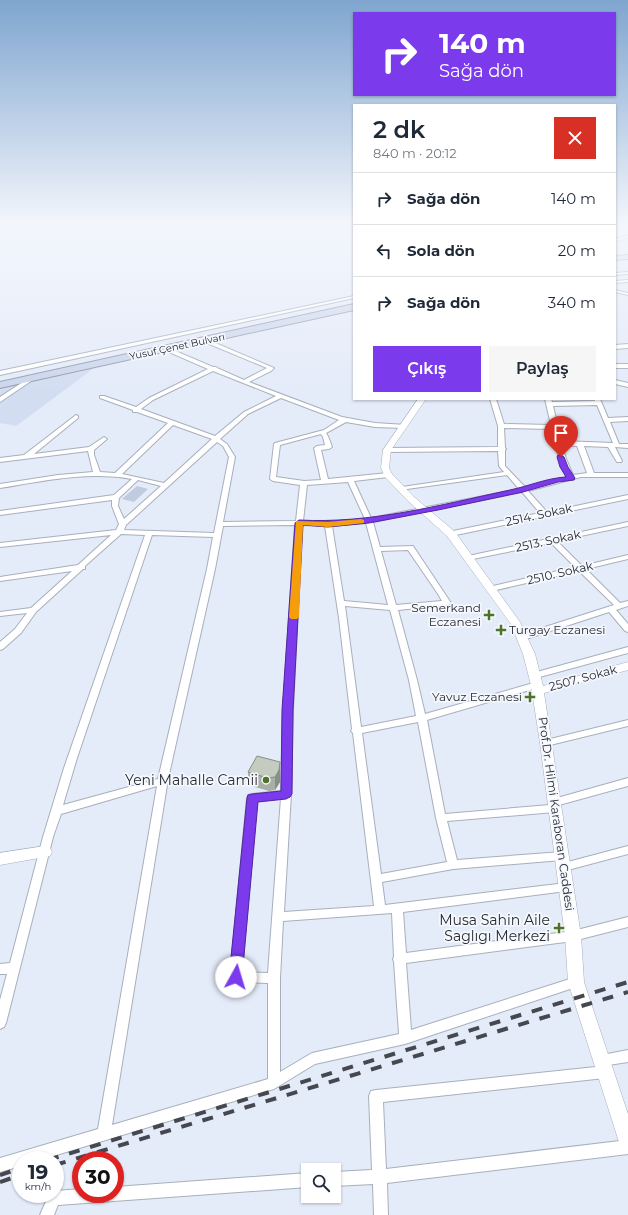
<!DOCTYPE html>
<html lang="tr">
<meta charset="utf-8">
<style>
body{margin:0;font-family:Montserrat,sans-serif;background:#f6f6f7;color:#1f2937;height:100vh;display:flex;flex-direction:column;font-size:15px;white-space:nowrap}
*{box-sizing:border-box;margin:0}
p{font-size:13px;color:#747a83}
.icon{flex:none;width:22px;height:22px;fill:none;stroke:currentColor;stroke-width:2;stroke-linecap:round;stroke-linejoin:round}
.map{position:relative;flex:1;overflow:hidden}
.panel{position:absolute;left:353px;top:104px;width:263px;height:296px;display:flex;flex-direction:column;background:#fff;border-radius:0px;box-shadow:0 1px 3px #0004}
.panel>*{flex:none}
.hud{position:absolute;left:353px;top:12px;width:263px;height:84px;border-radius:0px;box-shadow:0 1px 3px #0004;background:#7c3aed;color:#fff;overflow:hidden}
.controls{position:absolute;left:301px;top:1163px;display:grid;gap:8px}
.controls a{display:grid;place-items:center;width:40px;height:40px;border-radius:0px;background:#fff;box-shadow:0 1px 3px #0004;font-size:20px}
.speed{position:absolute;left:12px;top:1151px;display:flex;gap:8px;font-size:20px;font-weight:700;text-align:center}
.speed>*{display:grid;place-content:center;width:52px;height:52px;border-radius:50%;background:#fff;box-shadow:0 1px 3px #0004;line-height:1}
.speed small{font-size:10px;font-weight:400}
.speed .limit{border:6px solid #d22;background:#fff;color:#111}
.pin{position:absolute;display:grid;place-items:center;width:34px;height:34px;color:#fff;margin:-41px -17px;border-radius:50% 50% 50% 0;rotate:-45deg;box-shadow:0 0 4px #0007}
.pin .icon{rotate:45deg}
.me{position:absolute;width:44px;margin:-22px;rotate:6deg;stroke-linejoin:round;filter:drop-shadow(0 0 3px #0008)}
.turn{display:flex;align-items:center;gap:14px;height:84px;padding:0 20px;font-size:18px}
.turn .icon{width:52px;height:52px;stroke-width:2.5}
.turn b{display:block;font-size:28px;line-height:34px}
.round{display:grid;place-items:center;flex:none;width:42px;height:42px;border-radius:0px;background:#f6f6f7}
.head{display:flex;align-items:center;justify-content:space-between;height:68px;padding:0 20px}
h1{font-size:24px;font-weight:600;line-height:30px}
.primary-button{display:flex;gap:8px;margin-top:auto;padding:8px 20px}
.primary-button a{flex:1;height:46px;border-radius:0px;background:#7c3aed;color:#fff;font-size:16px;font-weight:600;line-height:46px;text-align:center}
.primary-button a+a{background:#f6f6f7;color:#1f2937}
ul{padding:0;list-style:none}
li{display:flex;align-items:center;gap:12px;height:52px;padding:0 20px;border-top:1px solid #e0e1e3}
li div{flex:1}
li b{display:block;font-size:15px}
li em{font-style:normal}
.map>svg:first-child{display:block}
</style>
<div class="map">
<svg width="628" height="1215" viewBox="0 0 628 1215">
<rect width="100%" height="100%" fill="#e4ebf9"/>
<!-- built -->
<path fill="#d2ddf1" d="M88,368L93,369L16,426L0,423V387Z"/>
<!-- green -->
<path fill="#c0cbdf" d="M137,486L148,489L134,502L122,499Z"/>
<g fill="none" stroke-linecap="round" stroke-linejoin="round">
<defs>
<path id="street" d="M628,236V238L615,241V239Z
M628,272V274L615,275V273Z
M628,280V282L615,283V281Z
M615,290L628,293V295L615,292Z
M354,296V298L0,375V371Z
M202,339H206L274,368L271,371L249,382L342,417L375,423L406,425V427L404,428L375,427L346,422L326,433C329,437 330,442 332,447L329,449L321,450L328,479L388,473L391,475L388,477L354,481L371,518L519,489L507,475L400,490L399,489L402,487L504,472L499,466L498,451L387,452L384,450L387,448L498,447V426L490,399H496L504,424L551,425L545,399H551L552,402L595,401L594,399H600L608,418L628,417V421L610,422L619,444H628V448L615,447L622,461L621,462H617L608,447L584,446L594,473H628V477H581L528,491L547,512L628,495V499L451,536H448L447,534L448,532L540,513L522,492L373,522L380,547L413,546L451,603L447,605L398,610L417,680L425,714L537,682L540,683L541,685L540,687L427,720L445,814L550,805L549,803L550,800L628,778V786L559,805L560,808L559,811L555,812L447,821L457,860L562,852L566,853L567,856L566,859L562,860L453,869L382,882L385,905L566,883L570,884L571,887L570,890L566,891L403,912L406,953L573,931L628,917V927L573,941L406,963L411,1030L576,977L580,978L582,982L580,986L576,987L405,1044L315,1064L274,1089L40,1160H21V1166L0,1172V1158L98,1129L157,786L61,814L53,837L6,1023L4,1027L0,1029V1000L7,974H0V964L10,963L43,837L64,768L145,535L121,534L85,566V569H83L36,612L21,633L3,649L0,650V642L15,629L27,613L0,616V612L31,608L72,571L0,581V577L78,565L111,535L0,547V543L116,530L119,524L112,506V500L0,515V511L114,495L132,479C88,471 43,481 0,488V484L58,475L93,472L88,451L0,462V458L24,455L76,415L78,416V418L34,454L89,447L104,437L107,439L94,450V455L100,472L115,473L168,423L137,412H133V410L100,398V396H104L136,407L149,398L208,369L162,349V347H166L213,367H216L217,368L244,380L267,368L202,341ZM213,371L276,396L244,412L215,436L141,409L153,400ZM281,398L339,420L324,430L275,443L274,444L270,479L273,481L300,485L296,521L223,522L235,457L227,444L220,439L248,414ZM597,405L613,443L561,441L553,406ZM173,425L212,439L164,483L122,474ZM504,428L552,429L559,459L567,477L525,487L505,466V450L506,449L505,448ZM321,434L323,437L325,445L317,446L314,448L321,480L304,481L276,477L280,445ZM217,442L223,446L229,457L214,533L124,530L126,525ZM562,445L577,446L587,473L573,475L566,459ZM138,480L161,486L124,519L118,506L119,498ZM348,482L365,519L328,522L303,521L307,485ZM366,523L388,605L344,601L332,526ZM295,525L283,710L281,791L252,794L248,795L247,798L230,977L232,981L236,982L268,983V1079L112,1125L168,779L215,569L223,526ZM302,525L325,526L339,618L352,729L351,731L353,733L374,906L284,912L291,794L293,710ZM152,535L213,537L207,569L158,779L63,805L77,758ZM408,550L438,594L442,601L396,605L381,551ZM345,606L390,610L409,680L416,716L361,727ZM418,722L436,818L447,862L381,874L362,733ZM281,798L268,973L242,972L257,801ZM392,913L394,957L393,959L394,962L399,1034L312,1053L280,1072V978L283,921Z
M628,344V348L615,349V345Z
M615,364H628V368H615Z
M32,376L37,377L0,402V397Z
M615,380L628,383V387L615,384Z
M628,522V526L557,541L582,566L628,555V559L586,569L620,603L628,601V606L616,610L628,624V632L625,631L609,612L526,639H520L519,637L520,635L614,605L579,571L492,591H489L488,589L489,587L575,567L551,543L468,560L464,558L468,556Z
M628,647V653L536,678L532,675L533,673Z
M628,720V726L546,746L543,745L541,743L543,741L546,740Z
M628,846V854L564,871L560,870L559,867L560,864L564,863Z
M628,1050V1062L602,1066L597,1064L596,1060L597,1056Z
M605,1066L610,1068L611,1072L610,1076L605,1078L383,1102L386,1169L628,1140V1154L387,1183L388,1215H374L373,1184L334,1186V1172L372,1170L369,1096L371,1091L376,1090Z
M308,1173V1187L58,1205L54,1215H40L49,1194H55V1191L81,1189V1194H115V1187Z"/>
<path id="secondary" d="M418,399H426L391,450L389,468L392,474L414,497L455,532L520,622L535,654L543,686L628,662V670L544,693L581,936L584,982L628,1114V1151L621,1149L619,1142L568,982L565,936L540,743L531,685L523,654L511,624L447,536L408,501L385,477L381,468L383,450Z
M45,846L50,848L52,852L50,856L0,865V853Z"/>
<path id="highway" d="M628,255V259L615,260V256Z
M354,304V310L0,388V382Z"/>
</defs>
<!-- street casing -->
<use href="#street" stroke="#a8afbc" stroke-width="2"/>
<!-- secondary casing -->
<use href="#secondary" stroke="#a8afbc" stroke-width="1"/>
<!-- highway casing -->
<use href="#highway" stroke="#929aaa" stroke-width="2"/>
<!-- street -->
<use href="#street" fill="#fff" fill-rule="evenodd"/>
<!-- secondary -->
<use href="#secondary" fill="#fff" fill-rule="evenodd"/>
<!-- highway -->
<use href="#highway" fill="#cbd6ec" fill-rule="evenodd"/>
<!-- rail -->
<path stroke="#45494f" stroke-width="4" stroke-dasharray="11 11" stroke-linecap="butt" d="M48,1160L628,982
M55,1165L628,992
M0,1175L21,1168
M0,1182L21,1175"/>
</g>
<!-- wall -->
<path fill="#a9afa4" d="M280,762V782L275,790L269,791L248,785V772Z"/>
<!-- shaded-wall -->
<path fill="#898f86" d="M280,762V782L275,790V777Z"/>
<!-- building -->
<path fill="#c4ccbf" stroke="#898f86" d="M257,756L280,762L279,770L275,777L268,778L248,772Z"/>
<!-- sky -->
<linearGradient id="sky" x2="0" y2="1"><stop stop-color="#7fa5cf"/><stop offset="0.57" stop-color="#f3f6fc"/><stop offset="1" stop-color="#f3f6fc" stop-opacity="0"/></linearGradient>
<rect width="628" height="394" fill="url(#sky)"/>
<!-- route -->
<path fill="#7c3aed" stroke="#51269a" d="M558,455H561L564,457L568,467L575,478L574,480L558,482L523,492L438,510L369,523L328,527L303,525L293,710L292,794L290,797L286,799L258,802L242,977L240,981L236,983L231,981L229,977L247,798L248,795L252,794L281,791L282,710L295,523L299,520C370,524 440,505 510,490C529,486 547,478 566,477L560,467L557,457Z"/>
<!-- slow -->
<path fill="#f59e0b" d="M361,519L364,520V523L328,527L303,525L299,617L297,619H291L289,617L296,521L328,522Z"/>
<!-- markers -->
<g fill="#4f722a" stroke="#f5f8fe" stroke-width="1.5">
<path d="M487 609h4v4h4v4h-4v4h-4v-4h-4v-4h4z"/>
<path d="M499 624h4v4h4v4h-4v4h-4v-4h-4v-4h4z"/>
<path d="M528 691h4v4h4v4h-4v4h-4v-4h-4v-4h4z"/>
<circle cx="266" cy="780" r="4"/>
<path d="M557 922h4v4h4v4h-4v4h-4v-4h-4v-4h4z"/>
</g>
<g text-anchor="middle" stroke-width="3.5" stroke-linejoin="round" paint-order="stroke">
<!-- far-street labels -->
<g font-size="10" fill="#272a2f" stroke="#f5f8fe">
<text transform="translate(177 346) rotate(-12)" y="4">Yusuf Çenet Bulvarı</text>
</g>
<!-- street labels -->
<g font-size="12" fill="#272a2f" stroke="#f5f8fe">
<text transform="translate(539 515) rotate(-12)" y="4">2514. Sokak</text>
<text transform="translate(548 541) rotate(-12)" y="4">2513. Sokak</text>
<text transform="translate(560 573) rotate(-13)" y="4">2510. Sokak</text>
<text transform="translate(583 678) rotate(-15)" y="4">2507. Sokak</text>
<text transform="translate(556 814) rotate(82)" y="4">Prof.Dr. Hilmi Karaboran Caddesi</text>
</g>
<!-- poi labels -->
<g font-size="12" fill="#272a2f" stroke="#f5f8fe" text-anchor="end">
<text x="481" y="612">Semerkand<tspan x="481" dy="14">Eczanesi</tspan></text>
<text x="509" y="634" text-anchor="start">Turgay Eczanesi</text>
<text x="522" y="701">Yavuz Eczanesi</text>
</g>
<!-- near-poi labels -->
<g font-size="14" fill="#272a2f" stroke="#f5f8fe" text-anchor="end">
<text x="258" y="785">Yeni Mahalle Camii</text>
<text x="550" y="925">Musa Sahin Aile<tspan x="550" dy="16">Saglıgı Merkezi</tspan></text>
</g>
</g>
</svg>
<div class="controls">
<a><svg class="icon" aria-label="search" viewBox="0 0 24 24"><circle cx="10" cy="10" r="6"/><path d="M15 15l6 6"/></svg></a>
</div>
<div class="speed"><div>19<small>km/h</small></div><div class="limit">30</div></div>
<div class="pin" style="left:561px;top:457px;background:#d93025"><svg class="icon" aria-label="arrive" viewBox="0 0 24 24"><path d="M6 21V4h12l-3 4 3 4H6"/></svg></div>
<svg class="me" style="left:236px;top:977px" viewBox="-20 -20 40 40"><circle r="19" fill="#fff"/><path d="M0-13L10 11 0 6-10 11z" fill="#7c3aed"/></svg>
<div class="hud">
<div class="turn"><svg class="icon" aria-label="right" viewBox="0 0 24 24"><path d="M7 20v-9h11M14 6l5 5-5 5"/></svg><div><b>140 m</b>Sağa dön</div></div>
</div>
<section class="panel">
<div class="head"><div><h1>2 dk</h1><p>840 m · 20:12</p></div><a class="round" style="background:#d93025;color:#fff"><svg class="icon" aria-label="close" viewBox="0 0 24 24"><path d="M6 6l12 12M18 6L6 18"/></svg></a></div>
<ul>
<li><svg class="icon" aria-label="right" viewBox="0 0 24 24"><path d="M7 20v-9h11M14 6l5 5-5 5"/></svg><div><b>Sağa dön</b></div><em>140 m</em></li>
<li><svg class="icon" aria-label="left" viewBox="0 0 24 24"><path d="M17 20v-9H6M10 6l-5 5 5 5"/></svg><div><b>Sola dön</b></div><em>20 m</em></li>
<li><svg class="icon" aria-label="right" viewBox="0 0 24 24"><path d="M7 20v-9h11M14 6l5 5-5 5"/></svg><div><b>Sağa dön</b></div><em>340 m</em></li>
</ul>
<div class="primary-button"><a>Çıkış</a><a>Paylaş</a></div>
</section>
</div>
